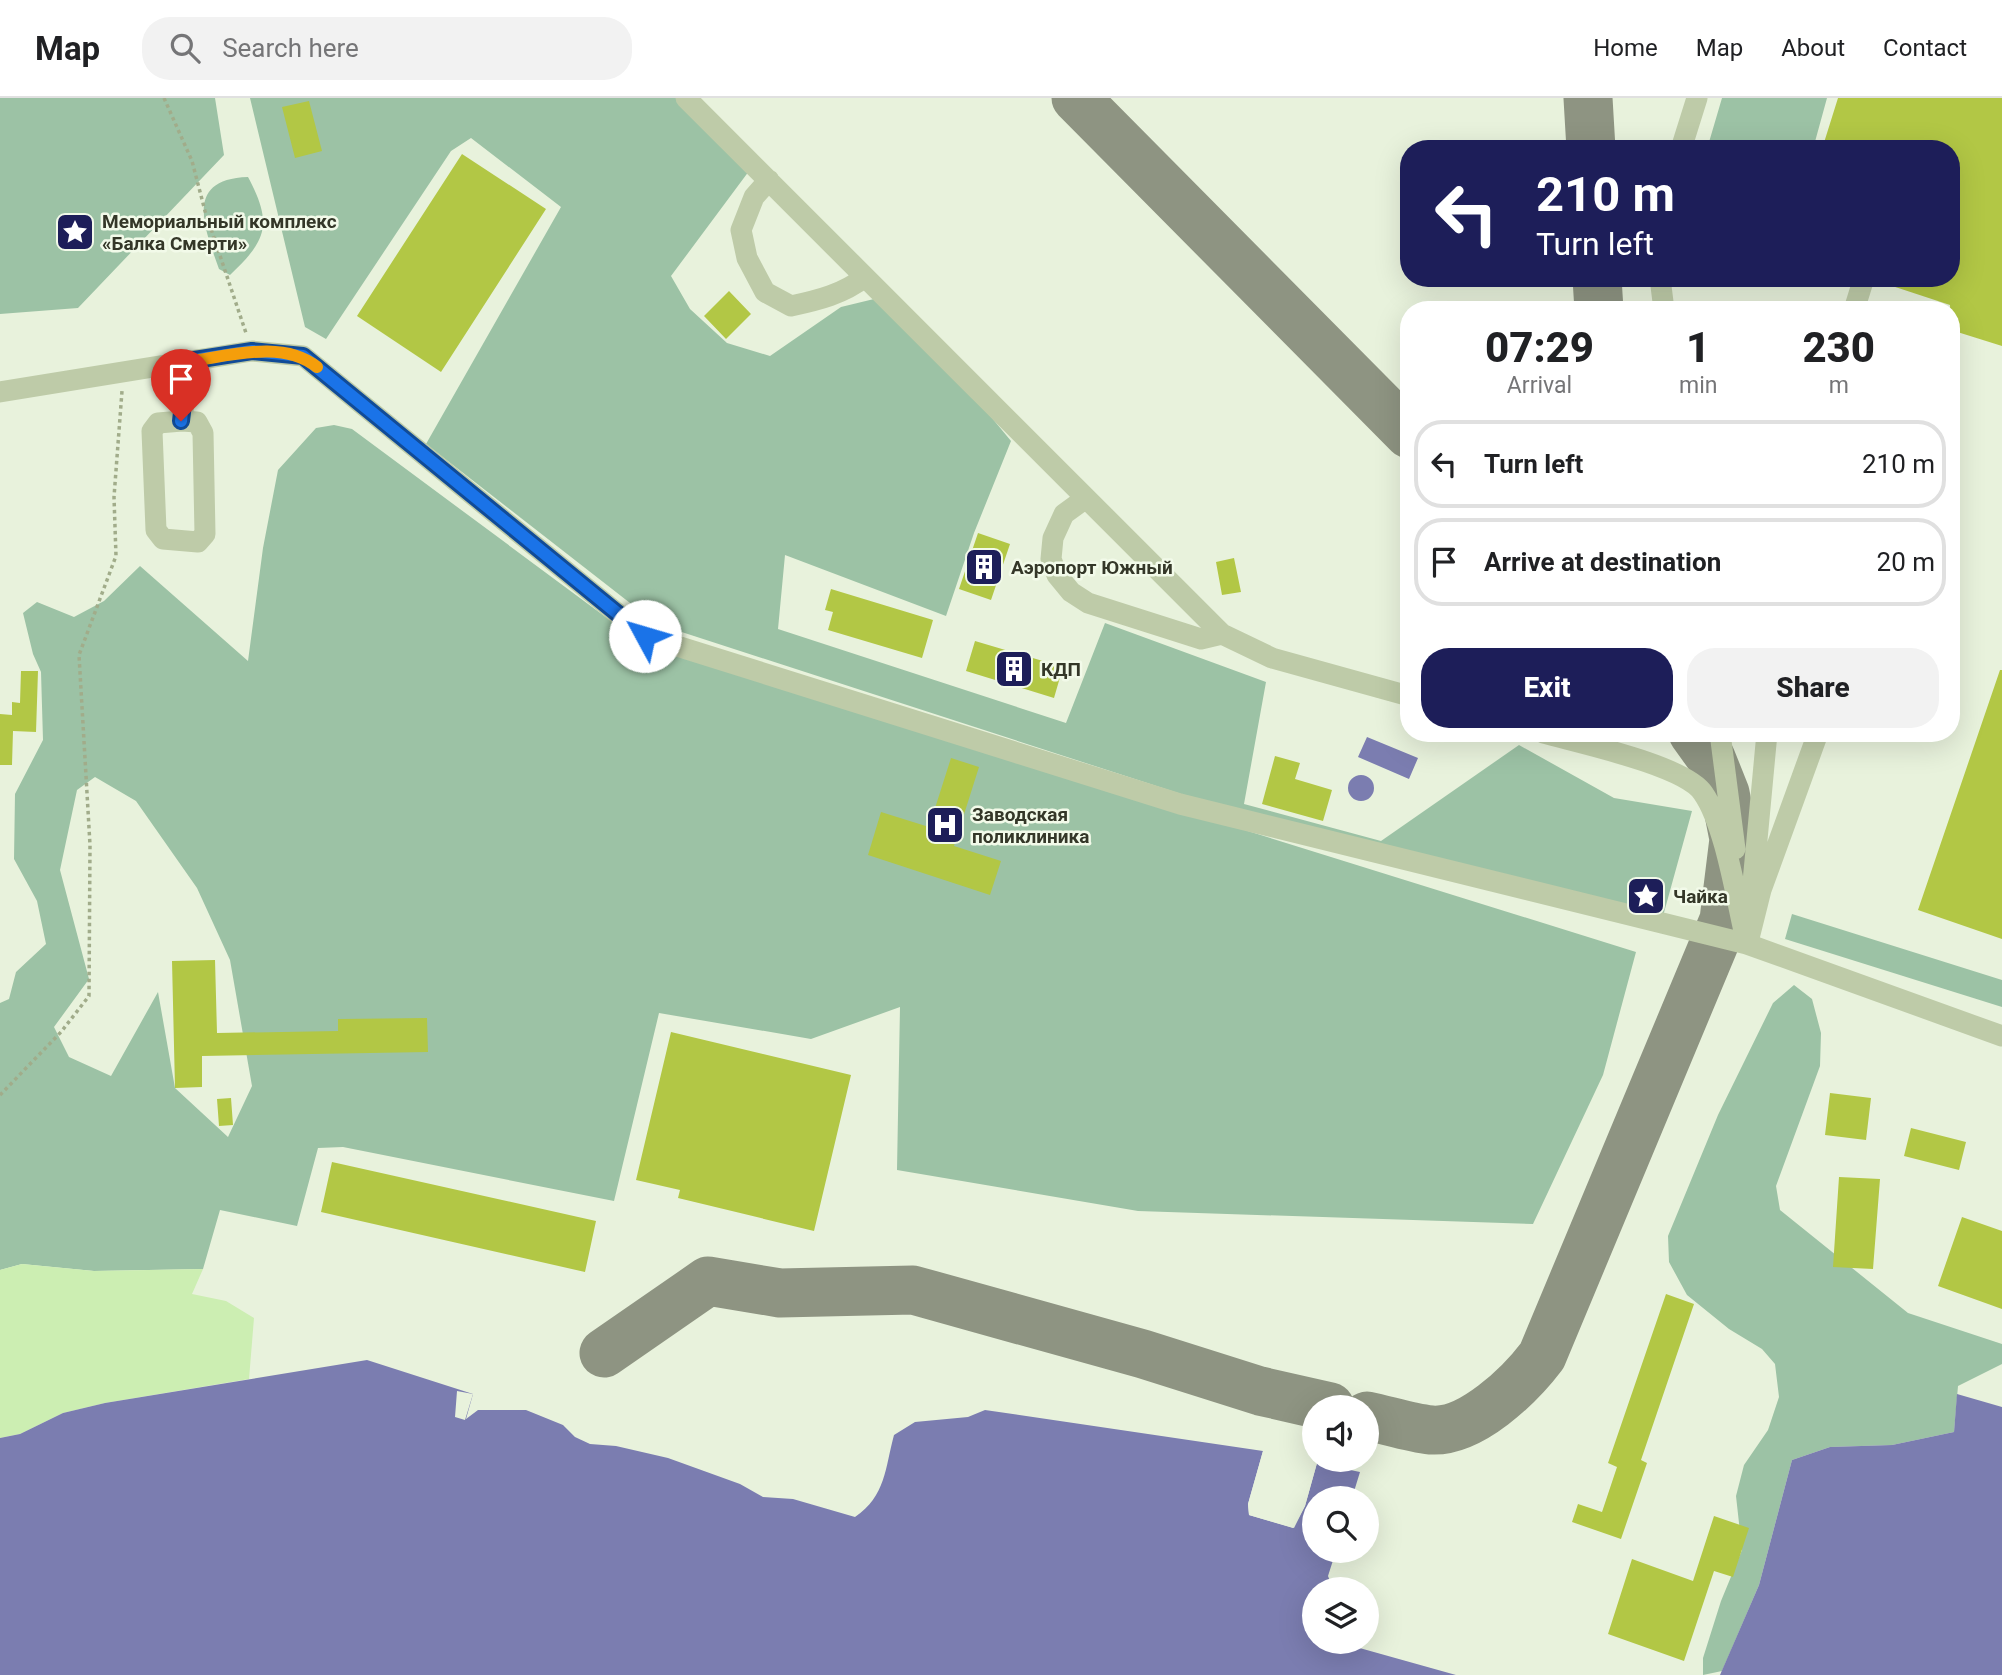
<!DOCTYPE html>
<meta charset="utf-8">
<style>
body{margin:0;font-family:Roboto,sans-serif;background:#f2f2f2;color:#202124;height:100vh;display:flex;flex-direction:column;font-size:26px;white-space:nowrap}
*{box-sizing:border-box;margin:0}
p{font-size:23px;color:#757577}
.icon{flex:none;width:38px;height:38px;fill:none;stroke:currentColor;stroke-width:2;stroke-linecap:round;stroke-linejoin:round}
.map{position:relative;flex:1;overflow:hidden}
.sheet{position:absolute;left:1400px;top:203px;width:560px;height:441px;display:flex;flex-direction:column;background:#fff;border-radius:28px;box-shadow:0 7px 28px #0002}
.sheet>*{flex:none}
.guide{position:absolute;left:1400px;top:42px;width:560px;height:147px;border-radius:28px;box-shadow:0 7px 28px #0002;background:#1d1e59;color:#fff;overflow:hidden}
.fabs{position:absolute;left:1302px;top:1297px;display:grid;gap:14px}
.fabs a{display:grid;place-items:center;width:77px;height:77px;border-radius:50%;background:#fff;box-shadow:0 7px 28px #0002;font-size:35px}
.pin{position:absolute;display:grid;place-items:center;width:60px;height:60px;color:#fff;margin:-72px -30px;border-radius:50% 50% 50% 0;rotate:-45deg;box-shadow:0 0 7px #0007}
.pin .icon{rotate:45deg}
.me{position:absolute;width:77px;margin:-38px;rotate:309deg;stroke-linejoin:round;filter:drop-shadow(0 0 5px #0008)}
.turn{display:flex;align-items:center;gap:24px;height:147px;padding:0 21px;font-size:32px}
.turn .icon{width:91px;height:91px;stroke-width:2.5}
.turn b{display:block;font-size:49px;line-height:60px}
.eta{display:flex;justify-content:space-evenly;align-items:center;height:119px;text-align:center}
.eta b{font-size:42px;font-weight:800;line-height:49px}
.button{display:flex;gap:14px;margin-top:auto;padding:14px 21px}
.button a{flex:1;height:80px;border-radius:28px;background:#1d1e59;color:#fff;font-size:28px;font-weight:800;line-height:80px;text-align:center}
.button a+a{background:#f2f2f2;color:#202124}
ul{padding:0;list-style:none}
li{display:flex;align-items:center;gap:21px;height:88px;margin:0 14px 10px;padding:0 7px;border:4px solid #e0e0e0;border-radius:28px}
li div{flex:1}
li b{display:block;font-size:26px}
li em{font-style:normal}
header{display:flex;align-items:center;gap:42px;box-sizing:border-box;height:98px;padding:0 35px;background:#fff;border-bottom:2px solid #e0e0e0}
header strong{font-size:33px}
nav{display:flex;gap:38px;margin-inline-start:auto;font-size:24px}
.search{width:490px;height:63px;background:#f2f2f2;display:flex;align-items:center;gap:18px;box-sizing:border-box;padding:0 24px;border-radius:28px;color:#757577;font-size:26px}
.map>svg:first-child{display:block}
</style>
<header>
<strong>Map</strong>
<div class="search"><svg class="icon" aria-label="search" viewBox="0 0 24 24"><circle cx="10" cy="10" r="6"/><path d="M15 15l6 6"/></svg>Search here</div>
<nav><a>Home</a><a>Map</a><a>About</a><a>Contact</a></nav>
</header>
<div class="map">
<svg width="2002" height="1577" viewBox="0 0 2002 1577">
<rect width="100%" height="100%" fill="#e8f2dc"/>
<!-- green -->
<path fill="#9cc2a5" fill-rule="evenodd" d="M0,0H215L224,57L78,210L0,216Z
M250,0H682L752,69L671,178L690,211L727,245L770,258L841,209L874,201L911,222L1011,343L974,435L946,518L785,457L778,531L1066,625L1105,525L1266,584L1244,706L1381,743L1519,647L1614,700L1692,713L1660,829L1181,696L657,526L426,346L561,109L471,40L451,53L326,241L305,229Z
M1722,0H1827L1813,51H1707Z
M248,79C273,126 267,142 230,177L219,171C204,129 184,81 248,79Z
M334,327L352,331L638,543L1636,854L1603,977L1533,1126L1138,1113L897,1072L900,909L811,941L659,915L614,1103L343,1049L318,1050L297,1128L220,1112L203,1171L94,1173L22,1166L0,1172V905L9,901L16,874L46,846L37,803L14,761L15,696L43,642L41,574L33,556L23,515L37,504L74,519L104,503L140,468L248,563L263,450L278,372L316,330ZM95,679L136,703L197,790L230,862L252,988L228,1039L175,990L158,894L111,978L69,959L54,929L89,881L60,772L77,692Z
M1792,816L2002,882V909L1785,841Z
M1794,887L1812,901L1821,935L1820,968L1776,1088L1780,1112L1908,1215L2002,1246V1266L1958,1288L1954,1334L1892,1347L1830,1349L1792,1362L1759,1487L1722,1573L1703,1577V1560L1721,1503L1742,1452L1736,1398L1744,1367L1768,1332L1779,1299L1775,1266L1762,1251L1729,1231L1687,1197L1669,1164L1668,1138L1718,1017L1773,905Z"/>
<!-- sand -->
<path fill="#cceeb2" d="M22,1166L94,1173L203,1171L192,1196L226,1203L254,1220L249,1281L105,1305L63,1315L20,1336L0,1340V1172Z"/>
<!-- water -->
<path fill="#7b7db0" d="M1367,639L1418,660L1409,681L1358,659Z
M1348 690a13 13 0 1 1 26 0a13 13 0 1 1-26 0Z
M367,1262L473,1296L466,1321L478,1312H526L563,1327L575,1339L590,1346L616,1348L668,1360L740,1386L763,1399L793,1401L855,1419C886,1398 885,1370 894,1337L915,1324L968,1319L985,1312L1263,1353L1248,1406L1249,1417L1293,1430L1305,1408L1317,1365L1360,1374L1352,1400H1314V1452L1336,1453L1328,1478L1333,1491H1314V1544H1353L1356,1549L1456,1577H0V1340L20,1336L63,1315L105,1305Z
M1957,1296L2002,1309V1577H1720L1759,1487L1792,1362L1830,1349L1892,1347L1954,1334Z"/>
<!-- pier -->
<path fill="#e8f2dc" d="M457,1293L473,1296L465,1322L455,1319Z
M1263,1353H1267L1251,1406L1253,1415L1292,1426L1302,1407L1314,1364L1317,1365L1305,1408L1294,1430L1249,1417L1248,1406Z"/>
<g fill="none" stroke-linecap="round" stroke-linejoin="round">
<!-- taxiway -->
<path stroke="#8e9482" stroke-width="49" d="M1076,0L1409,336
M1588,0L1591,51
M1597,180L1599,212
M604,1255L708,1183L780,1195L913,1192L1143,1256L1260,1293L1330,1309
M1367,1318C1387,1322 1410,1330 1431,1332C1471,1335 1520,1287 1542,1258L1724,822L1734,741L1725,695L1711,660L1693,635"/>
</g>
<!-- building -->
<path fill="#b2c745" d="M1838,0H2002V248L1951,232L1950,207L1877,183L1878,180H1951V51H1822Z
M309,3L322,53L295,60L282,9Z
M462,56L546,111L441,274L357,218Z
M729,193L751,216L726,241L704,218Z
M978,435L1010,446L991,502L959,491Z
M1234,460L1241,494L1222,497L1216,464Z
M831,491L933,522L922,560L828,532L833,514L825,512Z
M975,543L1063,569L1054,600L966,573Z
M2000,572H2002V841L1918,812Z
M21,573H38L36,634L13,633L12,667H0V616L12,617V604L20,605Z
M1275,658L1300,665L1295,681L1332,692L1323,723L1262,706Z
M951,660L979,669L954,748L1001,763L990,797L868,757L881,714L929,729Z
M215,862L217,935L338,933V921L427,920L428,954L202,958V989L175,990L172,863Z
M671,934L851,977L814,1133L678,1100L680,1092L636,1082Z
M1830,995L1871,1000L1866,1042L1825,1037Z
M231,1000L233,1027L219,1028L217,1001Z
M1911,1030L1966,1044L1959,1072L1904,1058Z
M332,1064L596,1123L585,1174L321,1114Z
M1839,1079L1880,1081L1873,1171L1833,1169Z
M1962,1119L2002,1133V1211L1938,1188Z
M1666,1196L1694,1206L1641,1362L1647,1365L1621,1441L1572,1424L1578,1406L1602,1414L1617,1369L1608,1365Z
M1714,1418L1749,1430L1733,1479L1714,1473L1684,1563L1608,1536L1632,1461L1693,1483Z"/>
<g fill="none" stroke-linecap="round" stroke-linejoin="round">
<!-- path -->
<path stroke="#a1ac8a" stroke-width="3.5" stroke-dasharray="3.5 3.5" stroke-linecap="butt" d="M164,0L192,63L205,113L246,235
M0,997L61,934L89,898L90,747L79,557L116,458L114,399L122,293"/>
<!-- minor -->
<path stroke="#becba8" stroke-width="21" d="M686,0L1222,536L1272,560L1409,598
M1681,51L1697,0
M769,82L754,99L741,132L747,160L765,194L791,208C819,202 843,196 865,179
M1660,180L1664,212
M1854,212L1864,180
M0,294L252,253L303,258L645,538L1180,706L1747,846L2002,938
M182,323L197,324L203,335L205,436L198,444L163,441L156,432L152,333L158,325L182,323L188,263
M1086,400L1064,416L1053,440L1051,461L1057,477L1071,494L1088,505L1201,541L1222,536
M1543,635C1578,645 1684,667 1703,695C1726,728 1737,806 1747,846
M1720,635L1735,751
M1752,795L1767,635
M1748,844L1761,792L1818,635"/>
</g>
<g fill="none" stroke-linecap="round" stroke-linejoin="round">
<defs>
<path id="route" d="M181,323L188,263L252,253L303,258L645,538"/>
</defs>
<!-- route casing -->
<use href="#route" stroke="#114b97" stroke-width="18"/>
<!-- route -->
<use href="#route" stroke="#1a73e8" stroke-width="12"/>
<!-- slow -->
<path stroke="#f59e0b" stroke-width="12" d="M198,262C236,256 285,243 317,269"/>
</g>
<!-- icons -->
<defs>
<symbol id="sight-square" viewBox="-11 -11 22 22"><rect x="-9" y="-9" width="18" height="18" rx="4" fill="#1d1e59" stroke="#f2fae9"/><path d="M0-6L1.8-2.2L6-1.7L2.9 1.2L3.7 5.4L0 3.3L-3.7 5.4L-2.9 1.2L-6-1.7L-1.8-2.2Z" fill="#fff"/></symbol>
<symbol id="building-square" viewBox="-11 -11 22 22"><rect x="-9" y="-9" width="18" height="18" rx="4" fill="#1d1e59" stroke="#f2fae9"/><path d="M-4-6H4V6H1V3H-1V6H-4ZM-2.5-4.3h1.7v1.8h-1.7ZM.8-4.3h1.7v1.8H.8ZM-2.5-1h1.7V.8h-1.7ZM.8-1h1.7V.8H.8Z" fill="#fff"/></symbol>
<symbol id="hospital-square" viewBox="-11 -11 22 22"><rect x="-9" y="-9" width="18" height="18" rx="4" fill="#1d1e59" stroke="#f2fae9"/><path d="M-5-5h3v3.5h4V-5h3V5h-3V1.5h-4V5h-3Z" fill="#fff"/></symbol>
</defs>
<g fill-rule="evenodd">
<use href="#sight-square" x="53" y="112" width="44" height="44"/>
<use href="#building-square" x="962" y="447" width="44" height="44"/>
<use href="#building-square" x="992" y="549" width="44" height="44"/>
<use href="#hospital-square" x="923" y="705" width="44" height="44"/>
<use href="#sight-square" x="1624" y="776" width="44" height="44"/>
</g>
<g text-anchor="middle" stroke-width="5" stroke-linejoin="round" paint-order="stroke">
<!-- poi labels -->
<g font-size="19" font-weight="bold" fill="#343728" stroke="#f2fae9" text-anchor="start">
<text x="102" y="130">Мемориальный комплекс<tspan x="102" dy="22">«Балка Смерти»</tspan></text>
<text x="1011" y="476">Аэропорт Южный</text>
<text x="1041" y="578">КДП</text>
<text x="972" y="723">Заводская<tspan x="972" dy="22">поликлиника</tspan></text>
<text x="1673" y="805">Чайка</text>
</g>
</g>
</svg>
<div class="fabs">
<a><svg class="icon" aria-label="sound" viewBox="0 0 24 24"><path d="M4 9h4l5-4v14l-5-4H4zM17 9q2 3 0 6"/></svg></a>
<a><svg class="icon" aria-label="search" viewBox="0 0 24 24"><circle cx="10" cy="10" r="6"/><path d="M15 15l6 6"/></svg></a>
<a><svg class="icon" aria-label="layers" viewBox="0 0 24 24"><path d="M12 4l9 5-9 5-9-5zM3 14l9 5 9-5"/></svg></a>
</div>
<div class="pin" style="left:181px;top:323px;background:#d93025"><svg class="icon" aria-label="arrive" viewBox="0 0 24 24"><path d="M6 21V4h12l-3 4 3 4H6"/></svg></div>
<svg class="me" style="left:645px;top:538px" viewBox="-20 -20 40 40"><circle r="19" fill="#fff"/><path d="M0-13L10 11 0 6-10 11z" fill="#1a73e8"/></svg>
<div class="guide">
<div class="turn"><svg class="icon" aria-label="left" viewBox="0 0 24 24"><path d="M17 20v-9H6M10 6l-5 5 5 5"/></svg><div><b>210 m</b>Turn left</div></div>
</div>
<section class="sheet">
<div class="eta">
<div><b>07:29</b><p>Arrival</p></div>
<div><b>1</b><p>min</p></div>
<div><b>230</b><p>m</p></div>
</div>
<ul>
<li><svg class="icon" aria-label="left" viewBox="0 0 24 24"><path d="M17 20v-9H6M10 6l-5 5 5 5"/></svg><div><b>Turn left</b></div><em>210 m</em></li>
<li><svg class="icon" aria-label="arrive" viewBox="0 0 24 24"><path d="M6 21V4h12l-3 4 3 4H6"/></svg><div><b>Arrive at destination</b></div><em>20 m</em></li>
</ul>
<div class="button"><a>Exit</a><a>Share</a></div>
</section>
</div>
